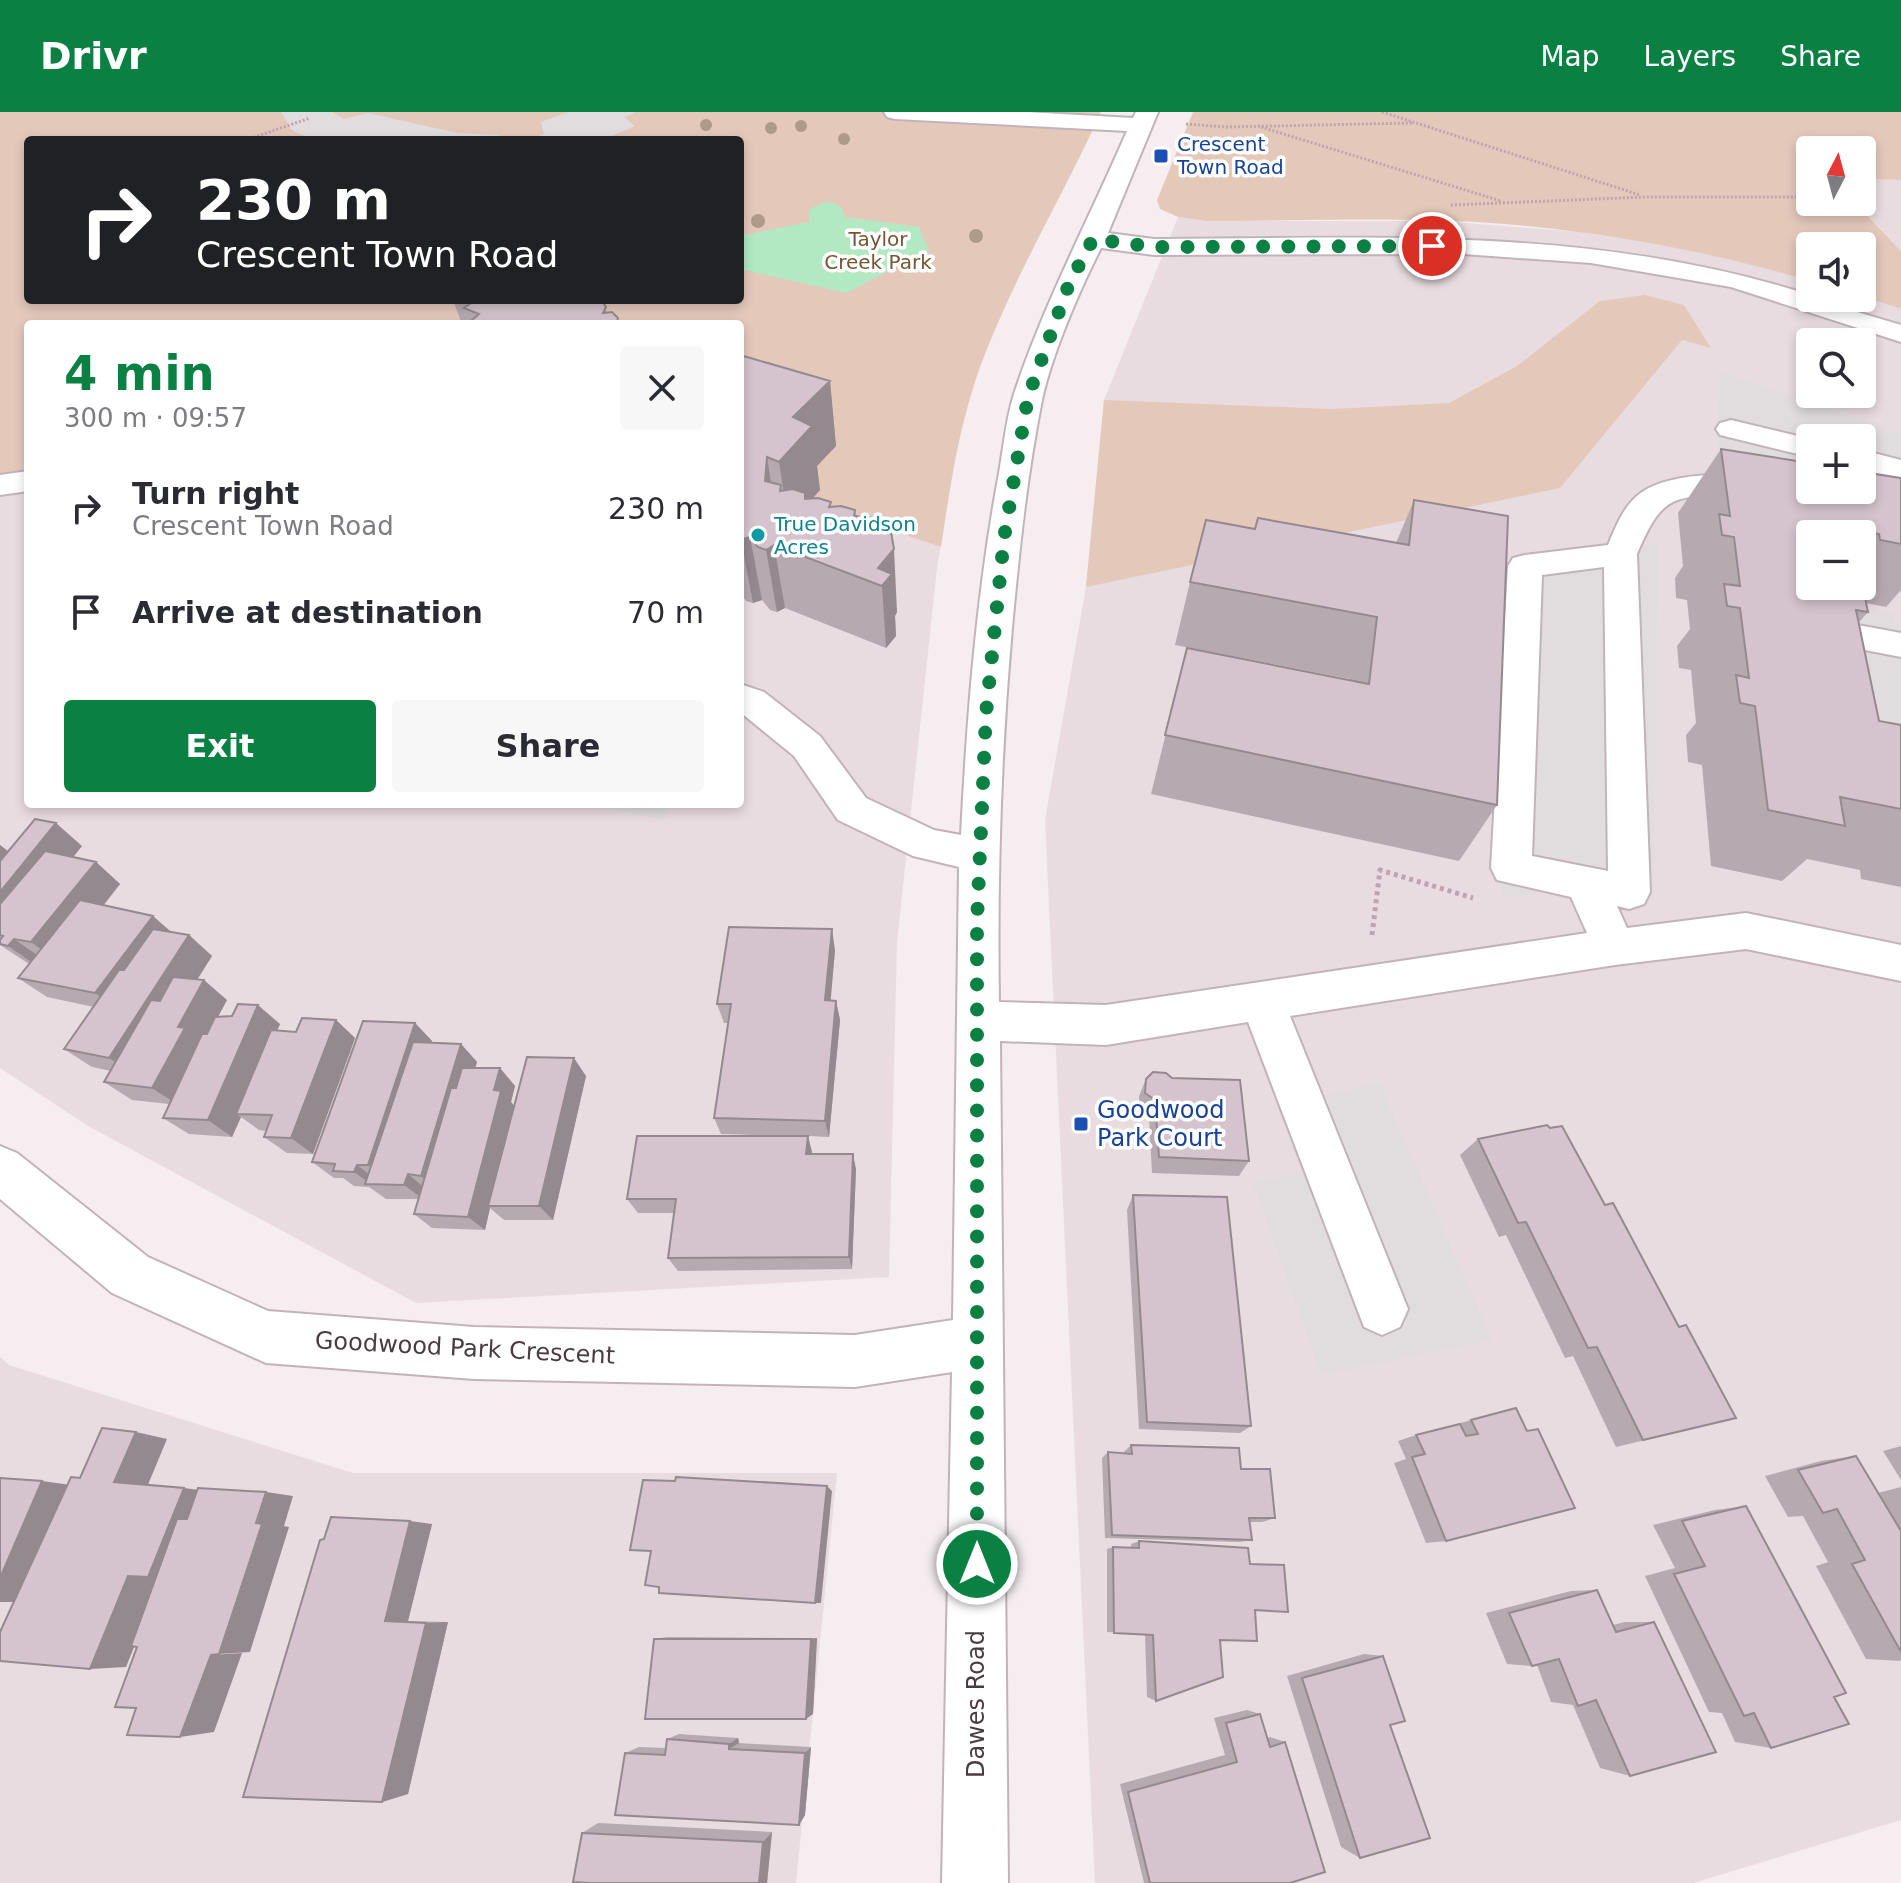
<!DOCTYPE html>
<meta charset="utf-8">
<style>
body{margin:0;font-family:"DejaVu Sans",sans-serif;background:#f7f7f7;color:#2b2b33;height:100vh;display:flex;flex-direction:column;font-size:30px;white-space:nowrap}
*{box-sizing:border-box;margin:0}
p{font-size:26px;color:#7c7c81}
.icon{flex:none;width:44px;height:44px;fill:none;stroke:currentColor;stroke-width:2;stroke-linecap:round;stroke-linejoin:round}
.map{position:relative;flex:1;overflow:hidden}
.panel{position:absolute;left:24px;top:208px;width:720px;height:488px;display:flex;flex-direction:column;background:#fff;border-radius:8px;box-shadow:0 4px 12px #0003}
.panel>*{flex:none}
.top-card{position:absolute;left:24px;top:24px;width:720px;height:168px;border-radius:8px;box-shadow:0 4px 12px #0003;background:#202124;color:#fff;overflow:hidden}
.needle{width:52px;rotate:6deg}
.controls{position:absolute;left:1796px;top:24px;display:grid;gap:16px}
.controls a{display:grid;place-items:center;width:80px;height:80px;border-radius:8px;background:#fff;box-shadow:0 4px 12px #0003;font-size:40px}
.pin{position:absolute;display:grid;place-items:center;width:68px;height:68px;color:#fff;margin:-34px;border:4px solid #fff;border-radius:50%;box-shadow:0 2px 8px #0007}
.me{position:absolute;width:88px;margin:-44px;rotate:0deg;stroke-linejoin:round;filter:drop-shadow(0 0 6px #0008)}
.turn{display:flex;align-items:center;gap:28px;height:168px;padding:0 40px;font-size:36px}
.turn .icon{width:104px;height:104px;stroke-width:2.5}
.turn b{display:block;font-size:56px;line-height:68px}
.round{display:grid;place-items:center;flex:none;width:84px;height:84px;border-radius:8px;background:#f7f7f7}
.summary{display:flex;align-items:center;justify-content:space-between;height:136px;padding:0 40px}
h1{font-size:48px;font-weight:800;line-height:60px;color:#0b8043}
.action{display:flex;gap:16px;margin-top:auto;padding:16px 40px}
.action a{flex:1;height:92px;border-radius:8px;background:#0b8043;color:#fff;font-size:32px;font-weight:800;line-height:92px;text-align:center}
.action a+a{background:#f7f7f7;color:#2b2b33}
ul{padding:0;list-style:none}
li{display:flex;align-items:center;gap:24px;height:104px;padding:0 40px}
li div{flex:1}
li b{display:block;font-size:30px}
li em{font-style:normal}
header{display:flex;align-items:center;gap:48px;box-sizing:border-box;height:112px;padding:0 40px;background:#0b8043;color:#fff}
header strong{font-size:38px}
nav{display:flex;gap:44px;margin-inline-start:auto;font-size:28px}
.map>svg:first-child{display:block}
</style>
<header>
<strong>Drivr</strong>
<nav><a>Map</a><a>Layers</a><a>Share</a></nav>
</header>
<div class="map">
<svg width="1901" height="1771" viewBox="0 0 1901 1771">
<rect width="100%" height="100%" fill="#f5edf0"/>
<!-- residential -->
<path fill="#e8dce1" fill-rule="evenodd" d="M1862,67L1901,68V139L1854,90H1862Z
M1178,105L1206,109H1441L1579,120L1661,132L1761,154L1810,169V186L1862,184L1901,197V1708L1693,1771H1095L1045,708L1086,475L1104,288ZM1810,230H1862V282H1810ZM1810,326H1862V378H1810ZM1810,422H1862V474H1810Z
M740,256L957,334L937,456L897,830L889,1165L416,1191L88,1014L0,956V366L28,375V692H740Z
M0,1245L9,1253L353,1361H837L796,1771H0Z"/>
<!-- green -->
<path fill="#e4c9bb" d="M0,0H1101C1062,86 1013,166 980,255C959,314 950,374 941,435L802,388L740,288V212H596L551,188H740V28H28V188H549L473,212H28V375L0,366Z
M1193,0H1901V68L1862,67V38H1810V90H1854L1901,139V197L1862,184V134H1810V169C1710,139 1608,121 1505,112C1406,104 1305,109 1206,109L1178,105L1160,97L1157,88Z
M1645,183L1684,193L1711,236L1682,228L1560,376L1086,475L1104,288L1332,297L1449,291L1517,254L1600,189Z"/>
<!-- parking -->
<path fill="#e1dddf" d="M281,0H332L344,7L368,1L457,21L499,23V28H313L292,18Z
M568,0H636L624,5L635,14L602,28H530L544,22L541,10Z
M1720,260L1901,322V443L1862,363V326H1810V353L1717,335Z
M1658,431L1654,765L1502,786L1523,451Z
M1834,491L1893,501L1901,537V636L1861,628Z
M593,692H673L664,708Z
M1380,972L1492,1228L1321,1263L1253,1071L1302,1061L1275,991Z"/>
<!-- water -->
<path fill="#b2e9c2" d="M833,90L842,96L845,105L919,115L929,138L846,181L740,157V124L809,110V98L822,91Z"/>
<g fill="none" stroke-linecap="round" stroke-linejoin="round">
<defs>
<path id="minor" d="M884,0H1026L1133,6L1136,0H1158L1108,121L1154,127C1376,126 1596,114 1810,183V186L1901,213V230L1731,175L1591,151L1463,142L1154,143L1101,136C1080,177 1052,242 1042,288C1027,363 1019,440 1012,516C1001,640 997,765 999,890L1106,893L1587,821L1571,785L1497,768L1491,756L1508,454L1513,446L1525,443L1608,433C1615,416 1623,396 1637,384C1664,360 1734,359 1767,368L1772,375L1767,382C1754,385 1742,384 1729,384C1670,382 1660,388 1637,442L1650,780L1644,792L1629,797L1617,794L1627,816L1746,801L1901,833V869L1746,837L1615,853L1290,904L1408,1197L1400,1215L1382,1223L1364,1215L1248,910L1106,933L1000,929L1008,1771H942L952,1260L855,1275L474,1267L266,1251L112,1181L0,1087V1034L17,1041L148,1145L268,1199L474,1215L855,1223L953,1208L959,755L913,744L838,708L794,644L740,600V572L764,580L820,624L866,686L934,718L961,723C967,605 976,488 997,372C1003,342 1005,310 1014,282C1044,191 1089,107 1127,19L895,7L887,5ZM1604,455L1608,759L1532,744L1542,463Z
M1731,308L1810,327V345L1720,323L1716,317L1720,311Z
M1862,338L1901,348V368L1862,358Z
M28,359V379L0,383V363Z
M1815,505L1901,521V545L1803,526L1797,517L1803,508Z"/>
</defs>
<!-- minor casing -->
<use href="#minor" stroke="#c2b3bb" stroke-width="4"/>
<!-- path-far1 -->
<path stroke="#c0a3b1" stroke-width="3" stroke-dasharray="2 2" stroke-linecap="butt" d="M1382,0L1640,83
M1186,12L1226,15L1412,11
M1261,15L1501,89
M246,28L310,6
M1451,93L1645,85H1810"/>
<!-- path -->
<path stroke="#c0a3b1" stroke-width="5" stroke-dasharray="4 4" stroke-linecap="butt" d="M1372,823L1380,758L1473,786"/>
<!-- minor -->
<use href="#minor" fill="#fff" fill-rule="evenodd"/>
</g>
<!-- trees -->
<g fill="#af9989">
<circle cx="706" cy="13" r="6"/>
<circle cx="801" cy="14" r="6"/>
<circle cx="771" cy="16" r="6"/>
<circle cx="844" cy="27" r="6"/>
<circle cx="758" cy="109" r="7"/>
<circle cx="976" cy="124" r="7"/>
</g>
<!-- wall -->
<path fill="#b7a9b0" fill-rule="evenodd" d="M453,188H597L608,201L618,206L619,212H462Z
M740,243L830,269L836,334L817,354L820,378L813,386L831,390V394L855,398L856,404L883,418L897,500L895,504L896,524L886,536L785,496L777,500L770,498L762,488L753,491L746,489L740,480Z
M1721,337L1901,366V478L1886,495L1866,491L1868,500L1859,510L1879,609L1901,613V775L1861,767L1860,758L1807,747L1782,769L1711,754L1702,653L1688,650L1686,623L1696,611L1691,558L1679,556L1677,534L1690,517L1687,488L1676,486L1675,466L1683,454L1678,401ZM1810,422H1862V474H1810Z
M1414,388L1497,693L1459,749L1151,682L1187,536L1350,568V567L1175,533L1190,470L1255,417L1258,406L1396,431Z
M0,733L8,739L82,734L73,745L96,750L120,772L104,793L172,820L189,823L212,844L197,868L227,888L218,905L280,912L277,919L296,920L336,908L355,926L313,1042L287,1041L264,1025L266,1019L259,1018L241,1005L232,1025L189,1022L163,1006L169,992L132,988L104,970L111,959L92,955L64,937L94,895L47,885L18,866L29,852L0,833Z
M835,838L830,889H836L840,908L829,1025L808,1024L812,1042L856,1057L852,1157L678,1159L668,1146L674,1101H638L627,1087L797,1024L721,1022L714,1006L728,911H724L717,892Z
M415,911L432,929V931L461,932L477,950L475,956H500L515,974L511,990L514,994L586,964L553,1108H504L490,1096L485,1118L432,1116L414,1102L418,1087H386L369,1075L354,1074L343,1066H334L312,1050Z
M1172,966L1249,1049L1239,1064L1152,1061L1149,1005L1139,998V984L1146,967Z
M1478,1027L1605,1093L1736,1306L1616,1335L1573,1244L1565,1246L1506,1123L1499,1125L1460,1043Z
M1133,1083L1251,1314L1240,1321L1139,1317L1127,1098Z
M1516,1296L1446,1429L1426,1431L1394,1351L1406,1347L1398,1329L1416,1323Z
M1131,1333L1241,1357L1275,1406L1262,1410H1249L1252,1428L1239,1430L1105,1426L1102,1346L1108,1340L1124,1341V1340Z
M1901,1334V1368L1883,1339Z
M1856,1344L1878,1381L1901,1375V1549L1866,1547L1816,1454L1828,1450L1803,1404L1788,1405L1765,1364L1821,1349Z
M1746,1394L1834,1585L1771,1636L1735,1630L1722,1601L1709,1600L1645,1464L1675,1456L1653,1413L1715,1398Z
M432,1412L408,1509L448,1510L408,1682L382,1690L324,1427Z
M1139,1429L1250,1452L1288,1500L1255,1499L1220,1528L1156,1589L1147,1585L1145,1522L1107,1520V1437L1113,1435L1131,1436V1432Z
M1597,1478L1613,1513L1625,1510H1654L1630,1664L1600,1656L1573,1593L1551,1590L1537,1553L1532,1554L1507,1552L1486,1501L1571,1479Z
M667,1525L817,1526L813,1602L654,1527Z
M1364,1542L1383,1544L1390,1613L1360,1746L1341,1735L1287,1564Z
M1247,1598L1260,1602L1267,1626L1270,1625L1285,1630L1290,1771H1144L1120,1672L1225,1643L1214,1606Z
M679,1622L738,1626L739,1631L811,1635L805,1703L799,1713L625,1641L639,1635L666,1636L667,1627Z
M598,1711L772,1720L767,1771H589L582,1721Z"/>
<!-- shaded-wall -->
<path fill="#958990" d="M830,269L836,334L817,354L820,378L807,393L814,445L813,450L806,394L789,414L779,350L793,305Z
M767,345L777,409L765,369Z
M882,407L885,448L894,437L897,500L895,504L896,524L886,536L882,474L878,456L880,417Z
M750,425L762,488L753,491L741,428Z
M774,433L785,496L777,500L766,438Z
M56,711L82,734L9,825L0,819V780Z
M0,733L9,740L0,770Z
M96,750L120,772L58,850L31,830Z
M153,804L177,825L122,900L95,881Z
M832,817L835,838L829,908L825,888Z
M189,823L212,844L136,964L109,946Z
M14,827L43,847L37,854L8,834Z
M204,868L227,888L204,930L178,993L152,976L178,915Z
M836,889L840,908L829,1025L825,1009Z
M258,893L280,912L242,1002H236L241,1005L232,1025L208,1008Z
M336,908L355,926L313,1042L291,1026Z
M415,911L432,929L387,1068L368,1053Z
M461,932L477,950L439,1079L421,1064Z
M574,946L586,964L553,1108L539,1094Z
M500,956L515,974L511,990L516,996L488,1094L490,1096L485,1118L468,1105L494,978Z
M808,1024L812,1040L811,1058L806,1042Z
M853,1042L856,1057L852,1157L849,1145Z
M357,1053L377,1068L371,1072L354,1060Z
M408,1062L426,1077L423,1087L404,1073Z
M136,1320L167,1327L147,1375L114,1370Z
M42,1369L78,1374L29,1490H0V1466Z
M827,1374L832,1379L821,1491H815Z
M184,1376L214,1380L162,1466L126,1555L90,1557L128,1464Z
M266,1380L293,1384L284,1414L289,1415L250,1540L219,1542Z
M410,1409L432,1412L408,1509H385Z
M448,1510L408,1682L382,1690L426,1511Z
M817,1526L813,1602L806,1607L811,1527Z
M242,1541L214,1620L180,1625L211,1543Z
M738,1626L739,1631L729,1637V1632Z
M811,1635L805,1703L799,1713L805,1641Z
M772,1720L767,1771H759L763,1730Z"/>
<!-- building -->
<path fill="#d5c4cd" stroke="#958990" stroke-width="2" d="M463,188H594L593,190L602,189L606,195L603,201L612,200L618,206L616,212H484L472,208L479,202L464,196L471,191Z
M740,243L830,269L793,305L812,314L779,350L767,345L765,369L781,373L780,379L793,377L805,381V387L818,386L831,390L829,395L841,394L855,398L854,404L882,407L880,417L891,420L894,437L878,456L892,462L882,474L774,433L766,438L758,435L750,425L740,428Z
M1721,337L1810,351V378H1862V354L1863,360L1901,366V432L1880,428L1879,422L1839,415L1840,422H1810V474H1851L1863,476L1868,500L1856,498L1879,609L1901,613V697L1840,685L1845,714L1768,698L1755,594L1740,591L1736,563L1749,566L1740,496L1727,494L1724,472L1740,474L1734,425L1722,423L1719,402L1730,404Z
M1414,388L1508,404L1497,693L1165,623L1187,536L1369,572L1377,505L1190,470L1206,408L1255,417L1258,406L1409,433Z
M35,707L56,711L0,780V749Z
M45,739L96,750L31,830L14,827L8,834L0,832V828L3,824L0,823V792Z
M80,788L153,804L95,881L18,866Z
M729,815L832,817L825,888L836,889L825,1009L714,1006L731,892H717Z
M153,817L189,823L109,946L64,937L119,858H124Z
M173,865L204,868L178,915L185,916L152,976L104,970L151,888L160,889Z
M238,892L258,893L208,1008L163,1006L202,922H207L215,905L232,904Z
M302,906L336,908L291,1026L264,1025L272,1003L236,1002L271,918L296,920Z
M363,909L415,911L368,1053H357L354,1060L333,1059L335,1052L312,1050Z
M413,930L461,932L421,1064L408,1062L404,1073L365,1072Z
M527,945L574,946L539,1094H488Z
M462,956H500L494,978L501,979L468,1105L414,1102L451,976H456Z
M1153,960L1166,961L1172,966L1240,968L1249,1049L1159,1045L1155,988L1145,981L1146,967Z
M1547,1013L1550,1016L1562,1014L1605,1093L1613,1091L1679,1215L1686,1213L1736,1306L1643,1328L1597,1235L1588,1236L1526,1110L1518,1111L1478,1027Z
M637,1024H808L806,1042H853L849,1145L668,1146L676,1087H627Z
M1133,1083L1227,1085L1251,1314L1147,1310Z
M1516,1296L1527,1319L1538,1317L1575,1396L1446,1429L1412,1345L1425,1342L1416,1323L1460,1312L1466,1324L1478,1322L1471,1308Z
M102,1316L136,1320L114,1370L184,1376L148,1465L128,1464L90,1557L0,1549V1520L71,1365L80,1366Z
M1131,1333L1239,1336L1241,1357H1270L1275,1406H1249L1252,1428L1112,1423L1108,1340L1132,1342Z
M1856,1344L1901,1419V1540L1852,1452L1865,1448L1837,1397L1823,1401L1798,1358Z
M676,1365L827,1374L815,1491L659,1481V1475L645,1473L651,1439L630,1438L643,1368L675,1369Z
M0,1366L42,1369L0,1466Z
M198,1376L266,1380L256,1411L262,1412L219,1542L211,1543L180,1625L127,1623L136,1596L115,1595L137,1535L131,1534L177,1407H187Z
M1746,1394L1846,1581L1834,1585L1849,1612L1771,1636L1754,1601L1744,1604L1674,1462L1705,1454L1682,1409Z
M331,1405L410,1409L385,1509L426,1511L382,1690L243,1685L320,1428L324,1427Z
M1139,1429L1248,1436L1250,1452L1284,1453L1288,1500L1255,1498L1257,1529L1220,1528L1223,1565L1156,1589L1153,1523L1114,1521L1113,1435L1139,1436Z
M1597,1478L1616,1520L1654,1510L1716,1640L1630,1664L1596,1588L1578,1594L1559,1547L1532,1554L1509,1501Z
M654,1527H811L806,1607H645Z
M1383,1544L1405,1609L1390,1613L1430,1726L1360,1746L1302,1566Z
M1260,1602L1270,1635L1285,1630L1325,1760L1290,1771H1150L1128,1680L1237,1650L1226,1611Z
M667,1627L729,1632V1637L805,1641L799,1713L615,1703L625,1641L665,1643Z
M582,1721L763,1730L759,1771H589L573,1770Z"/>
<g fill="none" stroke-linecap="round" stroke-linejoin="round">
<!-- route -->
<path stroke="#0b8043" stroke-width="14" stroke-dasharray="0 25.2" d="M977,1452V810L986,602L1004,426L1028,285L1069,172L1093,127L1154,135L1432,134"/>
</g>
<!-- markers -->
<g fill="#1a4fb4" stroke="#fff" stroke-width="3">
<rect x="1153" y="36" width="16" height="16" rx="4"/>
<rect x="1073" y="1004" width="16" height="16" rx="4"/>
</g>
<circle fill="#0f9aa8" stroke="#fff" stroke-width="3" cx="758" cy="423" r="8"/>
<g text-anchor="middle" stroke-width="7" stroke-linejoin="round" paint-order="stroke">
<!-- far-transit labels -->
<g font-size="20" fill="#164399" stroke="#fff" text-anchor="start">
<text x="1177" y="39">Crescent<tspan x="1177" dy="23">Town Road</tspan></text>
</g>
<!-- far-park labels -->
<g font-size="20" fill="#755534" stroke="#fff">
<text x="878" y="134">Taylor<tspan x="878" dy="23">Creek Park</tspan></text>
</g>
<!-- far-culture labels -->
<g font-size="20" fill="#0d838f" stroke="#fff" text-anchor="start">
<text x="774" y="419">True Davidson<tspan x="774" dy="23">Acres</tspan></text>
</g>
<!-- transit labels -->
<g font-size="24" fill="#164399" stroke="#fff" text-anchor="start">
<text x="1097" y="1006">Goodwood<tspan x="1097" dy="28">Park Court</tspan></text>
</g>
<!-- street labels -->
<g font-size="24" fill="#493b42" stroke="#fff">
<text transform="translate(465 1236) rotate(3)" y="8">Goodwood Park Crescent</text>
<text transform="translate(976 1592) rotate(-90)" y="8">Dawes Road</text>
</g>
</g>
</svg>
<div class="controls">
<a><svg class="needle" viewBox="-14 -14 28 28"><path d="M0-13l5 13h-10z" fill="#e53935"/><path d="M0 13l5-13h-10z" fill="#7c7c81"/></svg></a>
<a><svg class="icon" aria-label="sound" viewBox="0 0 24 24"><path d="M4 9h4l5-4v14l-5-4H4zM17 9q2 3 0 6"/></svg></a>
<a><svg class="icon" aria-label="search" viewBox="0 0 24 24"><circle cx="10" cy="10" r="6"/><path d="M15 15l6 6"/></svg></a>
<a>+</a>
<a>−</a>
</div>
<div class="pin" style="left:1432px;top:134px;background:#d93025"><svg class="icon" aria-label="arrive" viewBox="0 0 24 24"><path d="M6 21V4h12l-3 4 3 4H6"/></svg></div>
<svg class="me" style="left:977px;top:1452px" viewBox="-20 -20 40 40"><circle r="17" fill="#0b8043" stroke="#fff" stroke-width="3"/><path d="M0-11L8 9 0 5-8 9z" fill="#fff"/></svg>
<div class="top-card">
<div class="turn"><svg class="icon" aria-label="right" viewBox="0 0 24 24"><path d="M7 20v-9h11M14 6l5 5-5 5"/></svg><div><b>230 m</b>Crescent Town Road</div></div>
</div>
<section class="panel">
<div class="summary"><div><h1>4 min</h1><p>300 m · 09:57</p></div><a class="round"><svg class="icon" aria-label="close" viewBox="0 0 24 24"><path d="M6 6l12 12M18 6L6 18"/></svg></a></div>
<ul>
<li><svg class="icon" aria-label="right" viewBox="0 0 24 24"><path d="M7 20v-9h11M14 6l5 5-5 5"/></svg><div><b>Turn right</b><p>Crescent Town Road</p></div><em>230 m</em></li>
<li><svg class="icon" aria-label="arrive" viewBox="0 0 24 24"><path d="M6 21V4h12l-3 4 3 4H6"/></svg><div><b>Arrive at destination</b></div><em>70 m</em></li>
</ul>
<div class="action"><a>Exit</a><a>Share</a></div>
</section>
</div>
